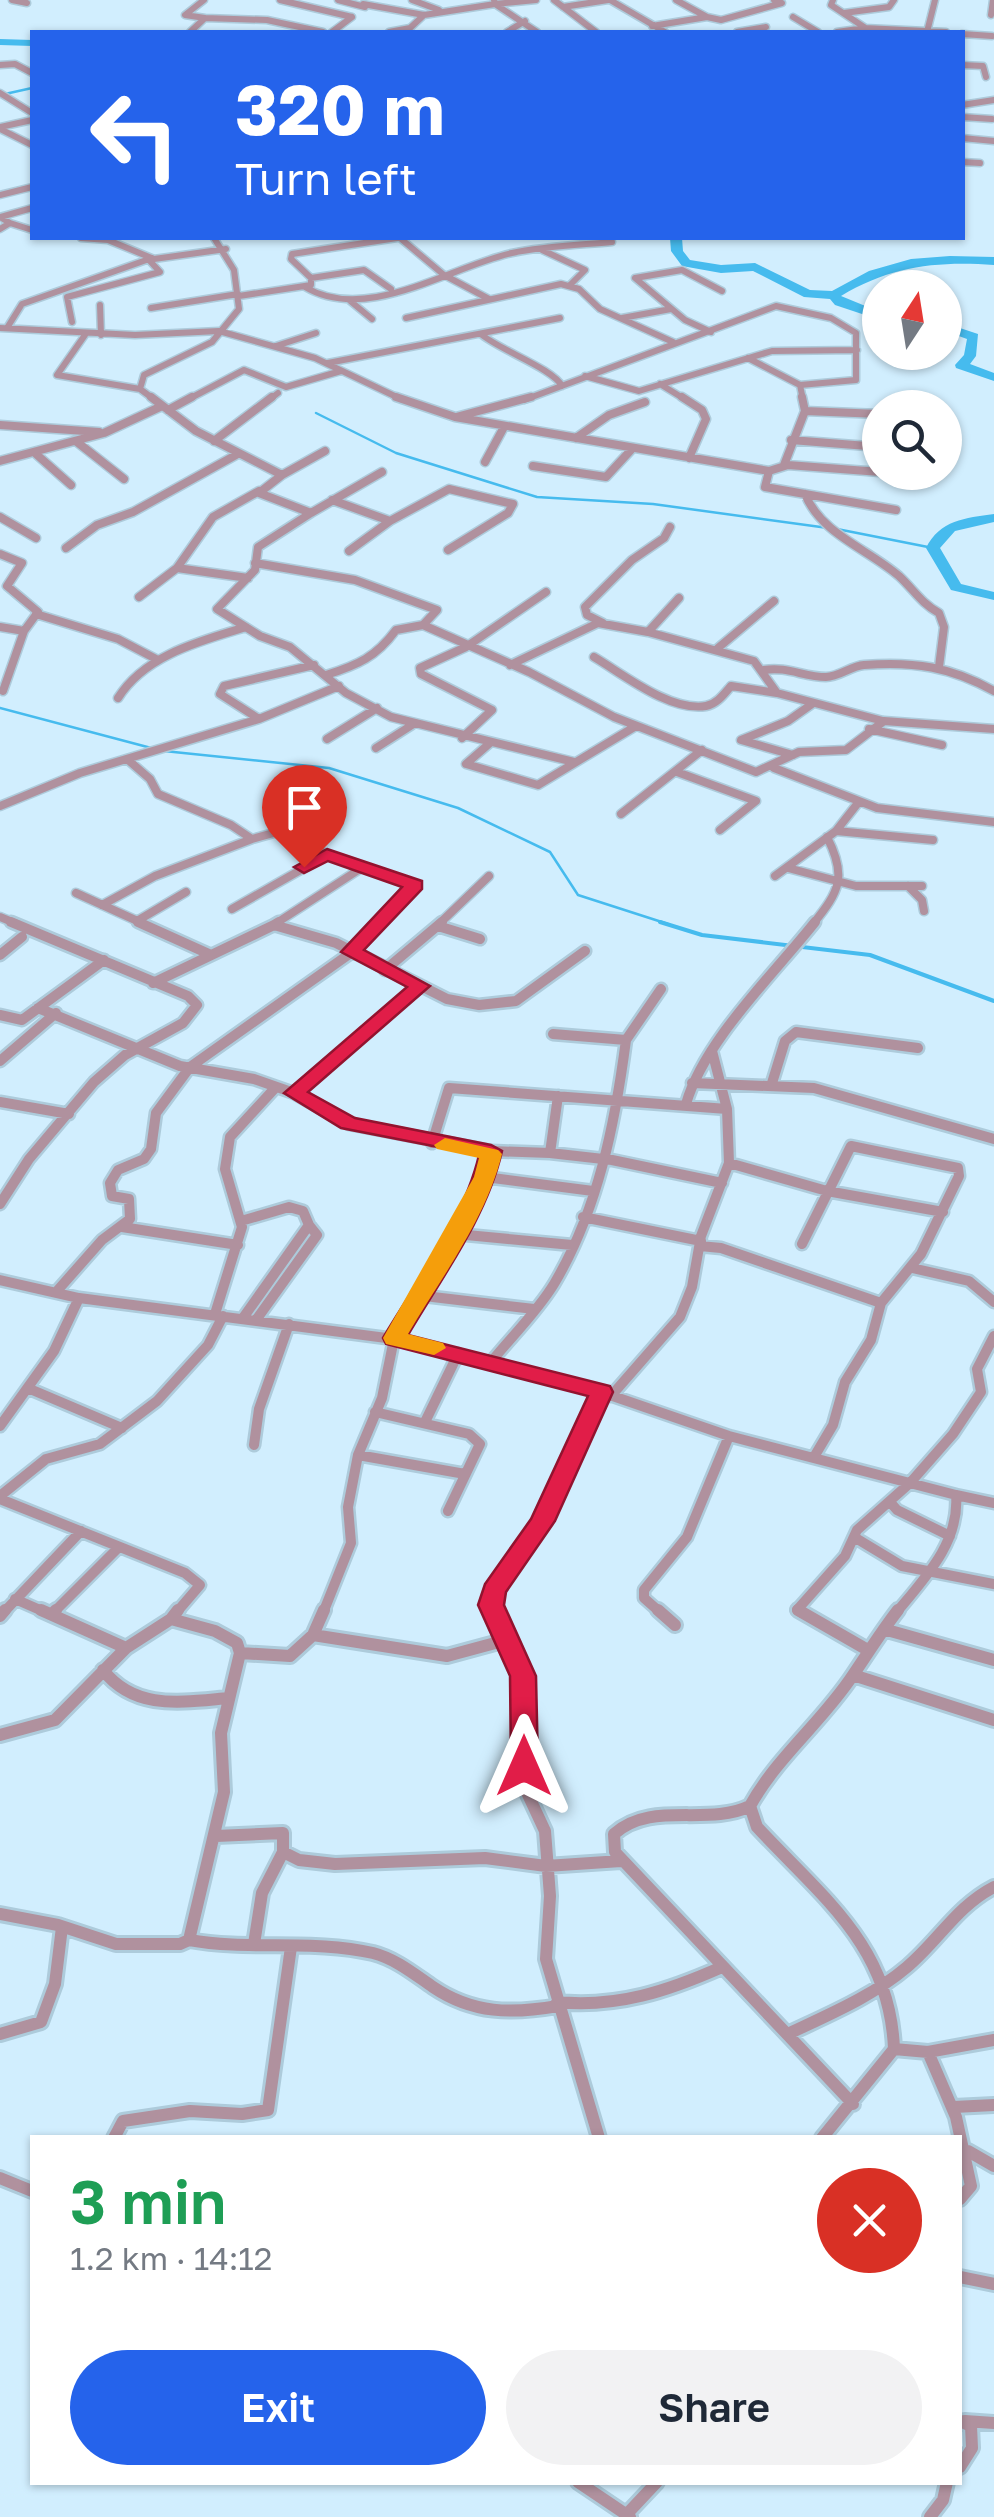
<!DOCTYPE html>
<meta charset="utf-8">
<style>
body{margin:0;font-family:"Golos Text",sans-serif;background:#f2f2f3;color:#1f2937;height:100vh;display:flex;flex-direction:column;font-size:38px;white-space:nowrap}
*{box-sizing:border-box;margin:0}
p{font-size:32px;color:#747a83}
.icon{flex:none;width:55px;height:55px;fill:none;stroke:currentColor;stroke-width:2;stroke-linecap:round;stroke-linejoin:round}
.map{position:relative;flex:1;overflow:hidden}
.sheet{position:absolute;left:30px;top:2135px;width:932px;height:350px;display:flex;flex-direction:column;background:#fff;border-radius:0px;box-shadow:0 2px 8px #0004}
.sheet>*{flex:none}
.hud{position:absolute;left:30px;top:30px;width:935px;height:210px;border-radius:0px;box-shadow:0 2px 8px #0004;background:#2563eb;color:#fff;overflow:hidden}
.needle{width:65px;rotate:12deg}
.tools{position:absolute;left:862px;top:270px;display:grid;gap:20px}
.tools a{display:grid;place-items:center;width:100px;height:100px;border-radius:50%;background:#fff;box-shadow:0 2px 8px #0004;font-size:50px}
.pin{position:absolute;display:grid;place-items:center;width:85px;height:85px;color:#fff;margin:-102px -42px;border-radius:50% 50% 50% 0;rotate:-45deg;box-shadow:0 0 10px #0007}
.pin .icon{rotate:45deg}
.me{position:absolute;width:110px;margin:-55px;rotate:0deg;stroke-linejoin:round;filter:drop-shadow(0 0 8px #0008)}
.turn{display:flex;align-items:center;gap:35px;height:210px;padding:0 40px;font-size:45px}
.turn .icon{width:130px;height:130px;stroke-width:2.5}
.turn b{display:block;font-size:70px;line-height:85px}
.round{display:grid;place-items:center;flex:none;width:105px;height:105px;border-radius:52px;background:#f2f2f3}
.headline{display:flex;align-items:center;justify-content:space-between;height:170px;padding:0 40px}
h1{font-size:60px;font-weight:600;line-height:75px;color:#1e9e55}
.action{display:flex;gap:20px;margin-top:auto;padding:20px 40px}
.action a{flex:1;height:115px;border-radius:60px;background:#2563eb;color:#fff;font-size:40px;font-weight:600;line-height:115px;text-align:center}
.action a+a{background:#f2f2f3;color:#1f2937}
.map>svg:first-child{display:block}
</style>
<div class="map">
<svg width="994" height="2517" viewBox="0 0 994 2517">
<rect width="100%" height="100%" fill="#d1eefe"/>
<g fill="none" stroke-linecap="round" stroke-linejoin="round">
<!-- stream-far1 -->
<path stroke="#46bbee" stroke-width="2.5" d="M5,94L32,88
M316,413L396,453L537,497L653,504L828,528
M837,529L933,548
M0,708L155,749
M164,751L329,768L458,808L550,852L578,895L668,924"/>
<!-- stream -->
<path stroke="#46bbee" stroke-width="4" d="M660,922L702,935L870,955L994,1001"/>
<!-- river -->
<path fill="#46bbee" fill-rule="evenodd" d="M0,39L32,40V46L0,45Z
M670,238H682L683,251L690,260L721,265L755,263L810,290L832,291L869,271L911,259L950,256L994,257V265C937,261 891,266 841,296L880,312V320L835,305L830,299L804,297L753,271L721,273L682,266L671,251Z
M945,323L978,334L976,356L970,364L994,373V381L956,368L955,365L964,355L967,339L945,331Z
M994,514V522L955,531L940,548L961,584L994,592V600L951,590L926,548C940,520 965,518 994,514Z"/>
<defs>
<path id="street-far3" d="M12,0L27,3
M204,0L185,15L205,18
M280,0L352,17
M338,0L365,7
M412,0L439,10
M536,0L495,4L537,32
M554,0L596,32
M610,0L665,32
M833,0L831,5L867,29
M363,4L424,15L495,4L494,0
M563,7L608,0
M844,13L889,7L894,0
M991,15L993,0
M707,17L721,20L782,3L774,0
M793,17L818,32
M652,26L707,17L676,0
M190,32L205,18L267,20L323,32
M332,32L352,17
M389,32L410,28L424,15
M507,32L525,21
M737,32L766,27
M837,32L865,28L946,32
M927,32L935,0
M962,34L992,36
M0,65L15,64L32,73
M962,65L983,66L986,77
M0,93L32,113
M962,105L994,100
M962,117L992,119
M0,127L32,120
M0,129L32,145
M962,138L994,141
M962,162L980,163
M0,195L32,187
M10,223L32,230
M0,229L10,223L0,217L32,208
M81,238L108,240L154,259L226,249
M400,238L444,275L489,299
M542,250L585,270L570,285
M311,278L364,270L391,289
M305,287C367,324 449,267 512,253C544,246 579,245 612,242
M239,296L311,285V278L291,259L292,254L397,238
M349,300L372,319
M100,305L101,335
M151,308L238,294
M406,318L561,284L579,289L600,309L673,342
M622,318L671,309
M72,322L67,297L160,272L149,260
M0,328L135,335L219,331L315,358L403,400
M7,328L22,304L152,258
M711,332L685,320L635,278L682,270L722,291
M85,335L57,375L140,389
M482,335C502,351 553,369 562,386
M276,346L316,333
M748,358L800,385L803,400
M328,363L560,318
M585,376L639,391L772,351L857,350
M660,384L686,400
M155,400L140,389L144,375L212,342L239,309L234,270L214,238
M187,400L244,370L286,387L341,371
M269,400L278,393
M524,400L776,306L831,318L856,333V380L800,385"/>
<path id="street-far2" d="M151,397L196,431L282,475L259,493L311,513L258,547L255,570L217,609L260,636L290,647L346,693L391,717L574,762
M396,397L455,417L769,471L788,465L880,472
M682,397L702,410L706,419L689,458
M168,410L192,397
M805,411L880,414
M456,417L531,397
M0,425L99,432
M576,438L609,415L645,402
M791,440L880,447
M214,441L272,397
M77,442L124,479
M36,454L71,485
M0,461L104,433L162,406
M485,462L504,427
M784,465L805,411L802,397
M533,466L606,477L631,450
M769,471L765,487L896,510
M887,472L934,477
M282,475L325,451
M805,494C821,534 868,549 899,576C914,590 921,603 939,613L944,627L939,667
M332,500L390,521L349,551
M311,513L382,472
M0,517L36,538
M390,521L449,489L513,504L508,513L448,550
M66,548L97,525L133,512L236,455
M0,554L22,563L7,586L38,612L24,631L3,691
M255,563L355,580L437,610L423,625
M177,568L248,578
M139,597L177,568L213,517L259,491
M679,598L648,632L754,661L777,693L883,721
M36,614L118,639L158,660
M603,623L587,615L585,607L632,560L664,538L670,527
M0,627L24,631
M718,648L774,601
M594,657C623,674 670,712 706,706C717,704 724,694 731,686L777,693
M314,665L224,686L220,694L259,719L339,686
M510,665L598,623L648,632
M764,670C787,666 804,677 826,677C839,677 851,666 864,665C914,661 951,667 994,691
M326,675C358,665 376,657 396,630L423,625L529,672L614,717L756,772L799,752L846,750L884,721L994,729
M118,698C145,655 200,641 246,627
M869,729L942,745
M462,738L492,710L421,674L420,668L466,647L546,592
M327,739L377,708
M490,743L466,764L538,785L636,726
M376,748L412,725
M793,755L741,740L788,721L812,704
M127,759L150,779L158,794L231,825L252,839L288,829L327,855L415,885L379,924
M774,768L877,808L994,822
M677,772L756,801L720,830
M0,806L80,773L259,719
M621,814L702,750
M836,831L933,840
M788,868L856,886H922
M775,876L836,831L858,803
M908,886L922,900L924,911
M76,893L144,924
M102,905L155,876L252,839
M232,909L327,855
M0,917L17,924
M137,921L186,892
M275,924L363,867
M439,924L489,876
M813,924C840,891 847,876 827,837"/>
<path id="street-far1" d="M138,922L209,954
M274,925L279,922
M438,926L480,939
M0,955L22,937
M385,970L442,922
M153,983L274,925L336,943L447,999L479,1005L516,1001L585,951
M38,1008L180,1066L254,1079L294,1093L349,1124L491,1151L485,1177L593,1191
M0,1015L22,1020L104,960
M626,1040L661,989
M0,1061L56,1013
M692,1083L814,1088L994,1139
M772,1083L785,1041L796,1032L918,1048
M294,1093L420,986
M0,1102L69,1114
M686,1104C704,1041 774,974 815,922
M432,1143L449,1088L727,1109
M491,1151L550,1153L558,1096
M550,1153L612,1160L722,1183
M729,1163L827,1191L943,1212
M0,1204L29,1159L94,1082L125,1055L183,1023L197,1005L188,996L11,922
M583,1217L701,1241
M241,1221L289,1207L303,1211L309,1225L243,1318
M122,1227L238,1245
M456,1234L572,1245
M802,1244L851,1146L958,1168L959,1176L921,1254L881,1303L871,1340L845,1382L833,1425L814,1457
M700,1246L721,1248L881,1303
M912,1268L969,1281L994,1302
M0,1280L79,1298L394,1339L601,1392L729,1436L956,1495C960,1542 925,1578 896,1613
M57,1291L102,1240L130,1219L129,1199L112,1196L110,1183L118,1170L144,1159L151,1149L156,1113L190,1067L355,950L381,922
M416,1295L534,1309
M215,1314L242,1227L225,1169L230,1137L276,1087
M256,1320L317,1235L309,1225
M491,1362C512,1336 537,1312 554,1284C598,1210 615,1124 626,1040L553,1034
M30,1389L122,1428
M611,1396L680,1317L692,1287L701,1236L729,1163L727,1109L712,1051
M375,1412L469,1434L480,1444L448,1511
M425,1422L458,1354
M0,1426L54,1351L79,1298
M254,1445L259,1409L289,1324
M358,1455L465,1474
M956,1495L994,1503
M0,1496L46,1459L100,1444L157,1401L208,1345L223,1316
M0,1499L185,1573L200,1585L176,1613
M890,1502L897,1510L950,1536
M854,1537L902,1566L994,1584
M15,1599L47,1613
M3,1613L81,1531
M53,1613L119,1547
M323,1613L351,1543L348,1507L358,1455L382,1398L394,1339L485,1177
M495,1613L494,1590L542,1521L601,1392
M661,1613L644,1598V1590L687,1537L729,1436
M802,1613L797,1610L845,1556L857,1530L910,1483L953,1434L981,1392L977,1369L994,1336"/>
<path id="street" d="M41,1610L126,1648
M178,1610L171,1619L215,1631L237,1643L240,1653L221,1733L224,1792L189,1940
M493,1610L523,1676L524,1786L545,1831L550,1896L546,1959L599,2138
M658,1610L675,1625
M798,1610L866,1649
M52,1614L56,1610
M0,1616L5,1610
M887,1630L994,1660
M313,1635L324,1610
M240,1653L290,1656L313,1635L447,1656L510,1639
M103,1670C135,1711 182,1702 229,1698
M853,1675L994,1720
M0,1735L55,1720L126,1648L171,1619
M750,1806C707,1827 652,1800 614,1834L615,1852L853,2104
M216,1836L283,1833V1852L262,1893L254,1944
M283,1852L299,1860L335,1864L485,1858L546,1866L621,1861
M0,1914L58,1925L116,1944H180L189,1940C250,1951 313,1939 373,1953C396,1959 414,1974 433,1987C473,2014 512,2014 558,2006
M557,2002C617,2008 668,1991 722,1967
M790,2033C830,2014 873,1996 907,1967C938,1941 957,1906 994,1887
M0,2034L41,2022L55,1984L62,1927
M894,2049L928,2052L994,2040
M928,2052L956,2117L971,2186L960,2199
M954,2107L994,2105
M114,2138L123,2121L190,2111L242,2114L268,2110L291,1947
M822,2138L894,2049C890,1946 823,1898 757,1827L750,1806C777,1757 822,1722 853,1675C868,1653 881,1632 898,1610
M968,2151L994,2166
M0,2178L32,2191
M960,2277L994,2284
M960,2421L971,2426L972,2448L960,2467
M965,2421L994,2423
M578,2482L630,2517
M625,2516L657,2482
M930,2517L943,2500L947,2482"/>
</defs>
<!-- street-far3 casing -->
<use href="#street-far3" stroke="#adcbdb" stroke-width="9"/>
<!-- street-far2 casing -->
<use href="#street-far2" stroke="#adcbdb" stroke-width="11"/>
<!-- street-far1 casing -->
<use href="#street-far1" stroke="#adcbdb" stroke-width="15"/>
<!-- street casing -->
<use href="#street" stroke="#adcbdb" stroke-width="18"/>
<!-- street-far3 -->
<use href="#street-far3" stroke="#b0919e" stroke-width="6"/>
<!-- street-far2 -->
<use href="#street-far2" stroke="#b0919e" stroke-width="8"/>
<!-- street-far1 -->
<use href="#street-far1" stroke="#b0919e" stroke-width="10"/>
<!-- street -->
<use href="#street" stroke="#b0919e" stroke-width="12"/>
</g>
<!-- route -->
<path fill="#e11d48" stroke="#92132f" stroke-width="2.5" d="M327,849L422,881V889L364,950L430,986L308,1092L355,1118L491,1145L502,1151C487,1217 442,1277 408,1335L610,1386L613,1392L555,1521L506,1592L504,1605L536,1676L538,1766L524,1776L511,1766L510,1676L478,1605L485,1584L531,1519L588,1396L386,1344L383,1338C416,1282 464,1220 479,1155L341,1128L284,1093L407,987L341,952L402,887L328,861L304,873L294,867Z"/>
<!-- slow -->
<path fill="#f59e0b" d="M445,1138L498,1150L502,1154C486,1219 441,1278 408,1334L443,1343L446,1348L434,1355L386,1344L383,1338L474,1177L479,1158L437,1149L434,1145Z"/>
</svg>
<div class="tools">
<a><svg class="needle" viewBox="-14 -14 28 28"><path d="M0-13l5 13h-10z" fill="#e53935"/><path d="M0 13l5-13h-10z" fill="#747a83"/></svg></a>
<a><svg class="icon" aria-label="search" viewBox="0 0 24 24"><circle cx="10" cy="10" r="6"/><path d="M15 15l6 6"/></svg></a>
</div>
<div class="pin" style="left:304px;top:867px;background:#d93025"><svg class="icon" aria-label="arrive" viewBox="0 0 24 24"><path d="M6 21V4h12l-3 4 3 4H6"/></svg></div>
<svg class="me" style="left:524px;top:1766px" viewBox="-20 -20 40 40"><path d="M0-17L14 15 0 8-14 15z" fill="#e11d48" stroke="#fff" stroke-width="4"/></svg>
<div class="hud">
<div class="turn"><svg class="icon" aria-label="left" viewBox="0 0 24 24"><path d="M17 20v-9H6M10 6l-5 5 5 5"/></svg><div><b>320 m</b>Turn left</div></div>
</div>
<section class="sheet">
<div class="headline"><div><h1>3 min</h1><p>1.2 km · 14:12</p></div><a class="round" style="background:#d93025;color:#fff"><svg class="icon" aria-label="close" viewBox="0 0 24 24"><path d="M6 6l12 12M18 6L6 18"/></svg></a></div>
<div class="action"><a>Exit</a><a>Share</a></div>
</section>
</div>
